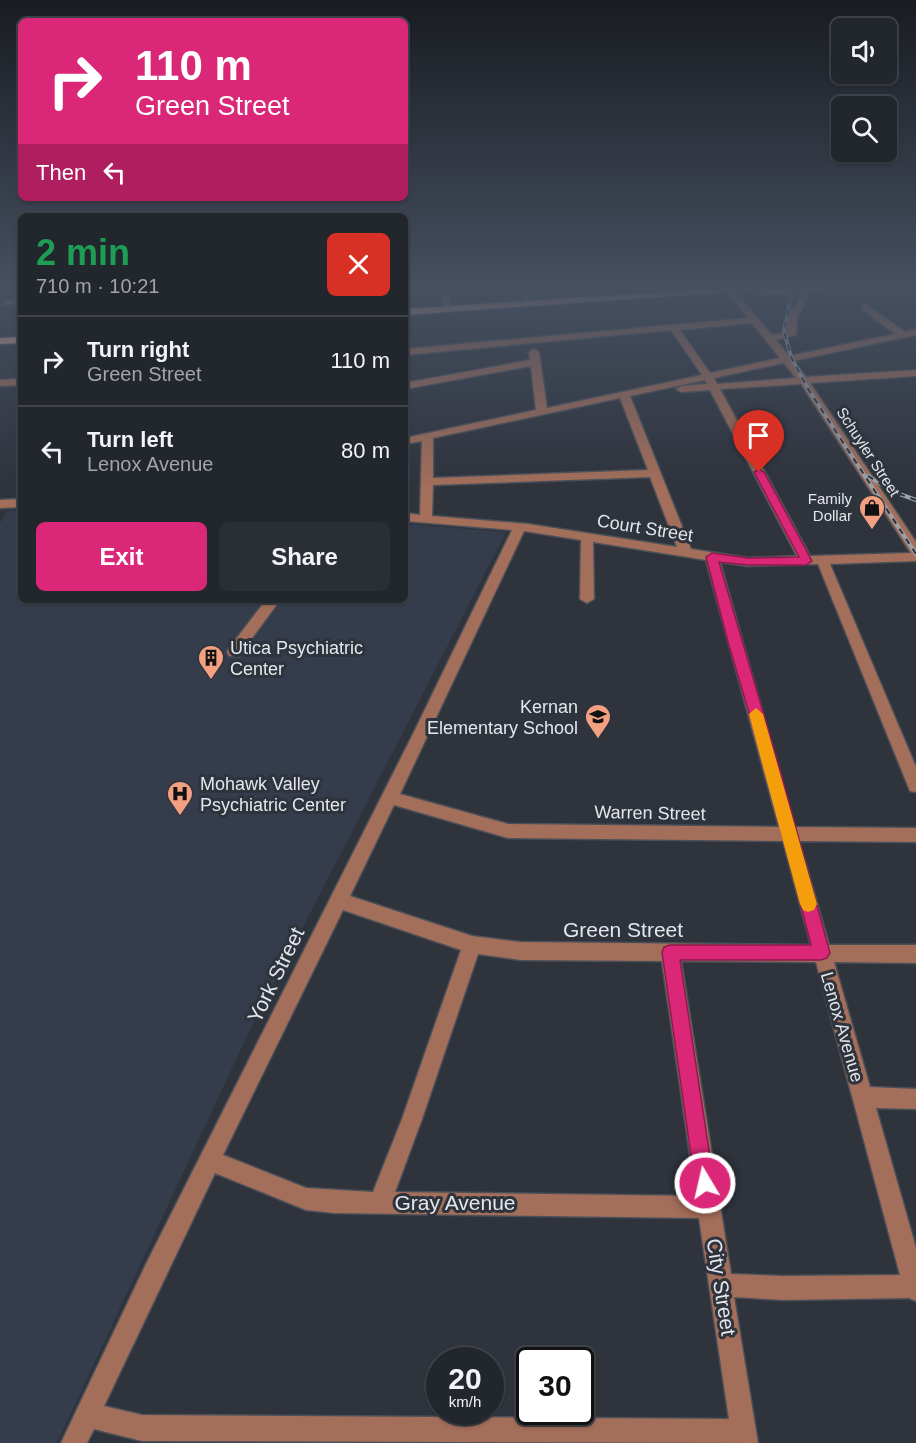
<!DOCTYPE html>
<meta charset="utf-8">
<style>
body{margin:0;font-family:Arial,sans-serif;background:#2a2e35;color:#f1f3f6;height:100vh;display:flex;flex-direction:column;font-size:22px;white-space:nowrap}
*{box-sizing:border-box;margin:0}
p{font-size:20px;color:#a2a5aa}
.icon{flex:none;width:33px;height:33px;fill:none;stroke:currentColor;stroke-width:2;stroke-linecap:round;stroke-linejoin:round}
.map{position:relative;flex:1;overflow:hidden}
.panel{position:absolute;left:18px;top:213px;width:390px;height:390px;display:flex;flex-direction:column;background:#22262d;border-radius:9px;box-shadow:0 2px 4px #0004,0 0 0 2px #3f4349}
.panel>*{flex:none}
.banner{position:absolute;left:18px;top:18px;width:390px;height:183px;border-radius:9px;box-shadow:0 2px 4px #0004,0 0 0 2px #3f4349;background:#db2777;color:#fff;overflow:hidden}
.fabs{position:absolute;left:831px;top:18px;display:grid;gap:12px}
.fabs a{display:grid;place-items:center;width:66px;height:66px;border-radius:9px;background:#22262d;box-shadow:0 2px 4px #0004,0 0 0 2px #3f4349;font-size:30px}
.speed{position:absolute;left:426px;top:1347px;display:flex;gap:12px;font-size:30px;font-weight:700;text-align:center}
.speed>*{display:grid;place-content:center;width:78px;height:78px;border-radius:50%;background:#22262d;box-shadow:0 2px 4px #0004,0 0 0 2px #3f4349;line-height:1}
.speed small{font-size:15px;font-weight:400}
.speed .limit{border:3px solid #111;border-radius:9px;background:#fff;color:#111}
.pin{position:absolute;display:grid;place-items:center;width:51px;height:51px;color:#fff;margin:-62px -26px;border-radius:50% 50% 50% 0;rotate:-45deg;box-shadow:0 0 6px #0007}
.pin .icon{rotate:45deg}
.me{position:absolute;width:66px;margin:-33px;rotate:351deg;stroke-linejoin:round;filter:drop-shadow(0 0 4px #0008)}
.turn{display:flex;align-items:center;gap:21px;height:126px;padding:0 18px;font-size:27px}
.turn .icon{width:78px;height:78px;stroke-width:2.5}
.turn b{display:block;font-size:42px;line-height:51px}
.then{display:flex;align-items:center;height:57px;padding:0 18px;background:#0003;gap:12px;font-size:22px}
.round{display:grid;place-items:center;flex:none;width:63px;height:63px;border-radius:9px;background:#2a2e35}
.head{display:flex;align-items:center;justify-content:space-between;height:102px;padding:0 18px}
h1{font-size:36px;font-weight:700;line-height:45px;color:#1e9e55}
.primary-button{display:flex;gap:12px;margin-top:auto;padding:12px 18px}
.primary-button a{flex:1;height:69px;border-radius:9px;background:#db2777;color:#fff;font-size:24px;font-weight:700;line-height:69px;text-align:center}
.primary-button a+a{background:#2a2e35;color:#f1f3f6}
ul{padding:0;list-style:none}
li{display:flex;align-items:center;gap:18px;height:90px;padding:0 18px;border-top:2px solid #3f4349}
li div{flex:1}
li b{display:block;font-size:22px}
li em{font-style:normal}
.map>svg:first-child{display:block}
</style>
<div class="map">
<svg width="916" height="1443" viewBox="0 0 916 1443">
<rect width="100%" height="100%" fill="#2e333c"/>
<!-- built -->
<path fill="#353c4b" d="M21,510V600H405V524L506,532L248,1034L57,1443H0V523L7,511Z"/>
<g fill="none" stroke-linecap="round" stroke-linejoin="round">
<defs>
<path id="minor" d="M437,286H445L453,310L446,308Z
M516,286H524L531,305H525Z
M723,286H731L772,335L787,333L788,316L800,298L801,288L808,286V298L798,316L796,335L776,340L789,356L895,334L862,309V305L865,304L905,332L916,329V335L793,361L806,377L916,370V376L810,383L916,542V561L830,564L916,767V792L910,791L908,786L818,564L748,566L720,562L795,827L916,828V842L799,841L829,945H916V963L834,962L870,1087L916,1089V1109L876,1108L916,1248V1301L909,1298L784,1300L734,1297L758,1443L142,1441L94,1429L87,1443H61L147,1262L414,732L512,530L405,521V513L420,515L422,441L405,444V438L536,410L531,366L405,389V383L530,360L529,352L534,349L539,352L547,408L702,375L671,330L405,355V349L748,318ZM752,323L780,358L710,373L680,330ZM784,363L796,378L717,384L714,378ZM705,380L707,384L681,386L676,389L681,392L710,390L797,556L748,558L691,549L630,396ZM801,384L911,553L810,556L720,389ZM620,398L648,470L433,478V438ZM650,477L677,547L528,524L432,516L433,485ZM524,531L581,540L580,599L587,603L594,599L593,542L706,560L779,827L508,824L400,794ZM394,805L508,838L783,841L811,945L521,942L472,936L350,896ZM343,910L461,950L402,1119L373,1192L306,1188L223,1155ZM478,954L521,960L662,961L696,1196L395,1192L422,1119ZM681,961L816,962L900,1275L784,1276L731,1274ZM215,1173L306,1210L334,1213L699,1218L729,1419L142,1415L104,1406Z
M21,379V385L0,386V380Z
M21,499V507L0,508V500Z
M266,600H280L239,656H229L227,652L229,648Z"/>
<path id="major" d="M753,286H776L772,289L843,286L839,289L762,295L759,294V290L405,315V309Z
M21,337V343L0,344V338Z"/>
</defs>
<!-- minor casing -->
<use href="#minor" stroke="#4b5058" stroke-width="3"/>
<!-- major casing -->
<use href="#major" stroke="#4b5058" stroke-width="3"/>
<!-- minor -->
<use href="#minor" fill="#a36e5a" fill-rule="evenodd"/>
<!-- major -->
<use href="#major" fill="#f8b59c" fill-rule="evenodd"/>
<defs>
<path id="rail" d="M793,286L784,331L791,357L808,389L916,554
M0,304L21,301
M868,476L894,492L916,500"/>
</defs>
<!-- rail casing -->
<use href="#rail" stroke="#9ca1a8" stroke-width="4"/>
<!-- rail -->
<use href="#rail" stroke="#2e333c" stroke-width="2" stroke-dasharray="6" stroke-linecap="butt"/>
</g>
<!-- sky -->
<linearGradient id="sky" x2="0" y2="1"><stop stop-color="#191c21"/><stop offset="0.59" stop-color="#465061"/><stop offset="1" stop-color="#465061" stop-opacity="0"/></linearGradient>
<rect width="916" height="488" fill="url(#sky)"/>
<!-- route -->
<path fill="#db2777" stroke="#8e194d" stroke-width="1.5" d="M759,469L764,472L812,561L806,565H748L719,562L780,770L830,953L827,958L821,960H680L714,1183L712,1190L705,1193L698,1190L695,1183L662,952L664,947L670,945H811L766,770L728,642L706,557L712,553L748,558L799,557L754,472Z"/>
<!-- slow -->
<path fill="#f59e0b" d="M756,708L763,714L817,904L814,910L808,912L803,910L800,904L749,714Z"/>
<!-- icons -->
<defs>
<symbol id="shop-pin" viewBox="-11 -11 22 30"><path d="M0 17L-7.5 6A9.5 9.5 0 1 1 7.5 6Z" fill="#f2a081" stroke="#2e333c"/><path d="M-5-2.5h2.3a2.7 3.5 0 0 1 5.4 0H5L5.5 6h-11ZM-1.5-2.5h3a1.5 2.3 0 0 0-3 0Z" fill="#111"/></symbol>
<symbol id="building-pin" viewBox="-11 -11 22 30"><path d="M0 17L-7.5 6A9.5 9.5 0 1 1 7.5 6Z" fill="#f2a081" stroke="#2e333c"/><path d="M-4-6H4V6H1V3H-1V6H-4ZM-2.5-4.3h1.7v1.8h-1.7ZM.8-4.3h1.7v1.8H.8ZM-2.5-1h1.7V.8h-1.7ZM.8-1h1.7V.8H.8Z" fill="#111"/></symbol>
<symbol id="school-pin" viewBox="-11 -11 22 30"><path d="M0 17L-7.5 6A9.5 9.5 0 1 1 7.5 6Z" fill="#f2a081" stroke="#2e333c"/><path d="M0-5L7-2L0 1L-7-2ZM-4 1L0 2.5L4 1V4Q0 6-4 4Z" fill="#111"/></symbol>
<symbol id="hospital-pin" viewBox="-11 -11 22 30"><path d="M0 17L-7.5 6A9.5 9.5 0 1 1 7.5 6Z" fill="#f2a081" stroke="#2e333c"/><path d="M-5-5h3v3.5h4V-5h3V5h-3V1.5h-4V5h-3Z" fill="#111"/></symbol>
</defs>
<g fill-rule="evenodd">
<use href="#shop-pin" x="857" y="493" width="30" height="40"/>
<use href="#building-pin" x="196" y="643" width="30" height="40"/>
<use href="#school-pin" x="583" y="702" width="30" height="40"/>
<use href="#hospital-pin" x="165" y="779" width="30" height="40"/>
</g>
<g text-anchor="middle" stroke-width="6" stroke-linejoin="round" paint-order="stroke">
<!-- far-street labels -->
<g font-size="15" fill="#e3e7ed" stroke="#2e333c">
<text transform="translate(868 452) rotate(57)" y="5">Schuyler Street</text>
</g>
<!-- far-poi labels -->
<g font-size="15" fill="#e3e7ed" stroke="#2e333c" text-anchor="end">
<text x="852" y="504">Family<tspan x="852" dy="17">Dollar</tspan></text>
</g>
<!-- street labels -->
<g font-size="18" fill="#e3e7ed" stroke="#2e333c">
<text transform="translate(645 528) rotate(9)" y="6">Court Street</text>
<text transform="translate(650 813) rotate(1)" y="6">Warren Street</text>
<text transform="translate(842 1027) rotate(74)" y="6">Lenox Avenue</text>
</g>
<!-- poi labels -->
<g font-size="18" fill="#e3e7ed" stroke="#2e333c" text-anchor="start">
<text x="230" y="654">Utica Psychiatric<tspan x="230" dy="21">Center</tspan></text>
<text x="578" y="713" text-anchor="end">Kernan<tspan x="578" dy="21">Elementary School</tspan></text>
<text x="200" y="790">Mohawk Valley<tspan x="200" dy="21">Psychiatric Center</tspan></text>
</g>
<!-- near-street labels -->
<g font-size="21" fill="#e3e7ed" stroke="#2e333c">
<text x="623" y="937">Green Street</text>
<text transform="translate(276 975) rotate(-64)" y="7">York Street</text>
<text x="455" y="1210">Gray Avenue</text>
<text transform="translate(721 1287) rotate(81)" y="7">City Street</text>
</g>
</g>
</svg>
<div class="fabs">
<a><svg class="icon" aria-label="sound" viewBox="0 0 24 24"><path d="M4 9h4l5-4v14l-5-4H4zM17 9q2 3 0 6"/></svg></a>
<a><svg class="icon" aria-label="search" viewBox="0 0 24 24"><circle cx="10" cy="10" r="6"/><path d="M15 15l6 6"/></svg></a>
</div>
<div class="speed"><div>20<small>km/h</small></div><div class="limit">30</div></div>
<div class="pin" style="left:759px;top:472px;background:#d93025"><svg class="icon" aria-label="arrive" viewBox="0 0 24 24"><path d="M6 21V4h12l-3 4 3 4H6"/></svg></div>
<svg class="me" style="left:705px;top:1183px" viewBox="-20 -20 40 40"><circle r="17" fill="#db2777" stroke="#fff" stroke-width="3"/><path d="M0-11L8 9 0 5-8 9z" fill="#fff"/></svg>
<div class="banner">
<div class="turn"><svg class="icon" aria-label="right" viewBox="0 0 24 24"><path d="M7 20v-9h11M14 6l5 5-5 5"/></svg><div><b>110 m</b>Green Street</div></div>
<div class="then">Then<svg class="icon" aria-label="left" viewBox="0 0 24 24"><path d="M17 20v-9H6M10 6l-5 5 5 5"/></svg></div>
</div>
<section class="panel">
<div class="head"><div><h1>2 min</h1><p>710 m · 10:21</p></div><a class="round" style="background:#d93025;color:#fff"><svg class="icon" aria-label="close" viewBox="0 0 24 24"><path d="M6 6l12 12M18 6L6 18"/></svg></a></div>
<ul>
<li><svg class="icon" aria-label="right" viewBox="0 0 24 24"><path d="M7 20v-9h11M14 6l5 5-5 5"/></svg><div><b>Turn right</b><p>Green Street</p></div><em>110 m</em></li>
<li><svg class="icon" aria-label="left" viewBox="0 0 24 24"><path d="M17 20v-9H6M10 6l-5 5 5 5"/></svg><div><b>Turn left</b><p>Lenox Avenue</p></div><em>80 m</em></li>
</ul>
<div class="primary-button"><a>Exit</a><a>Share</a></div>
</section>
</div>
